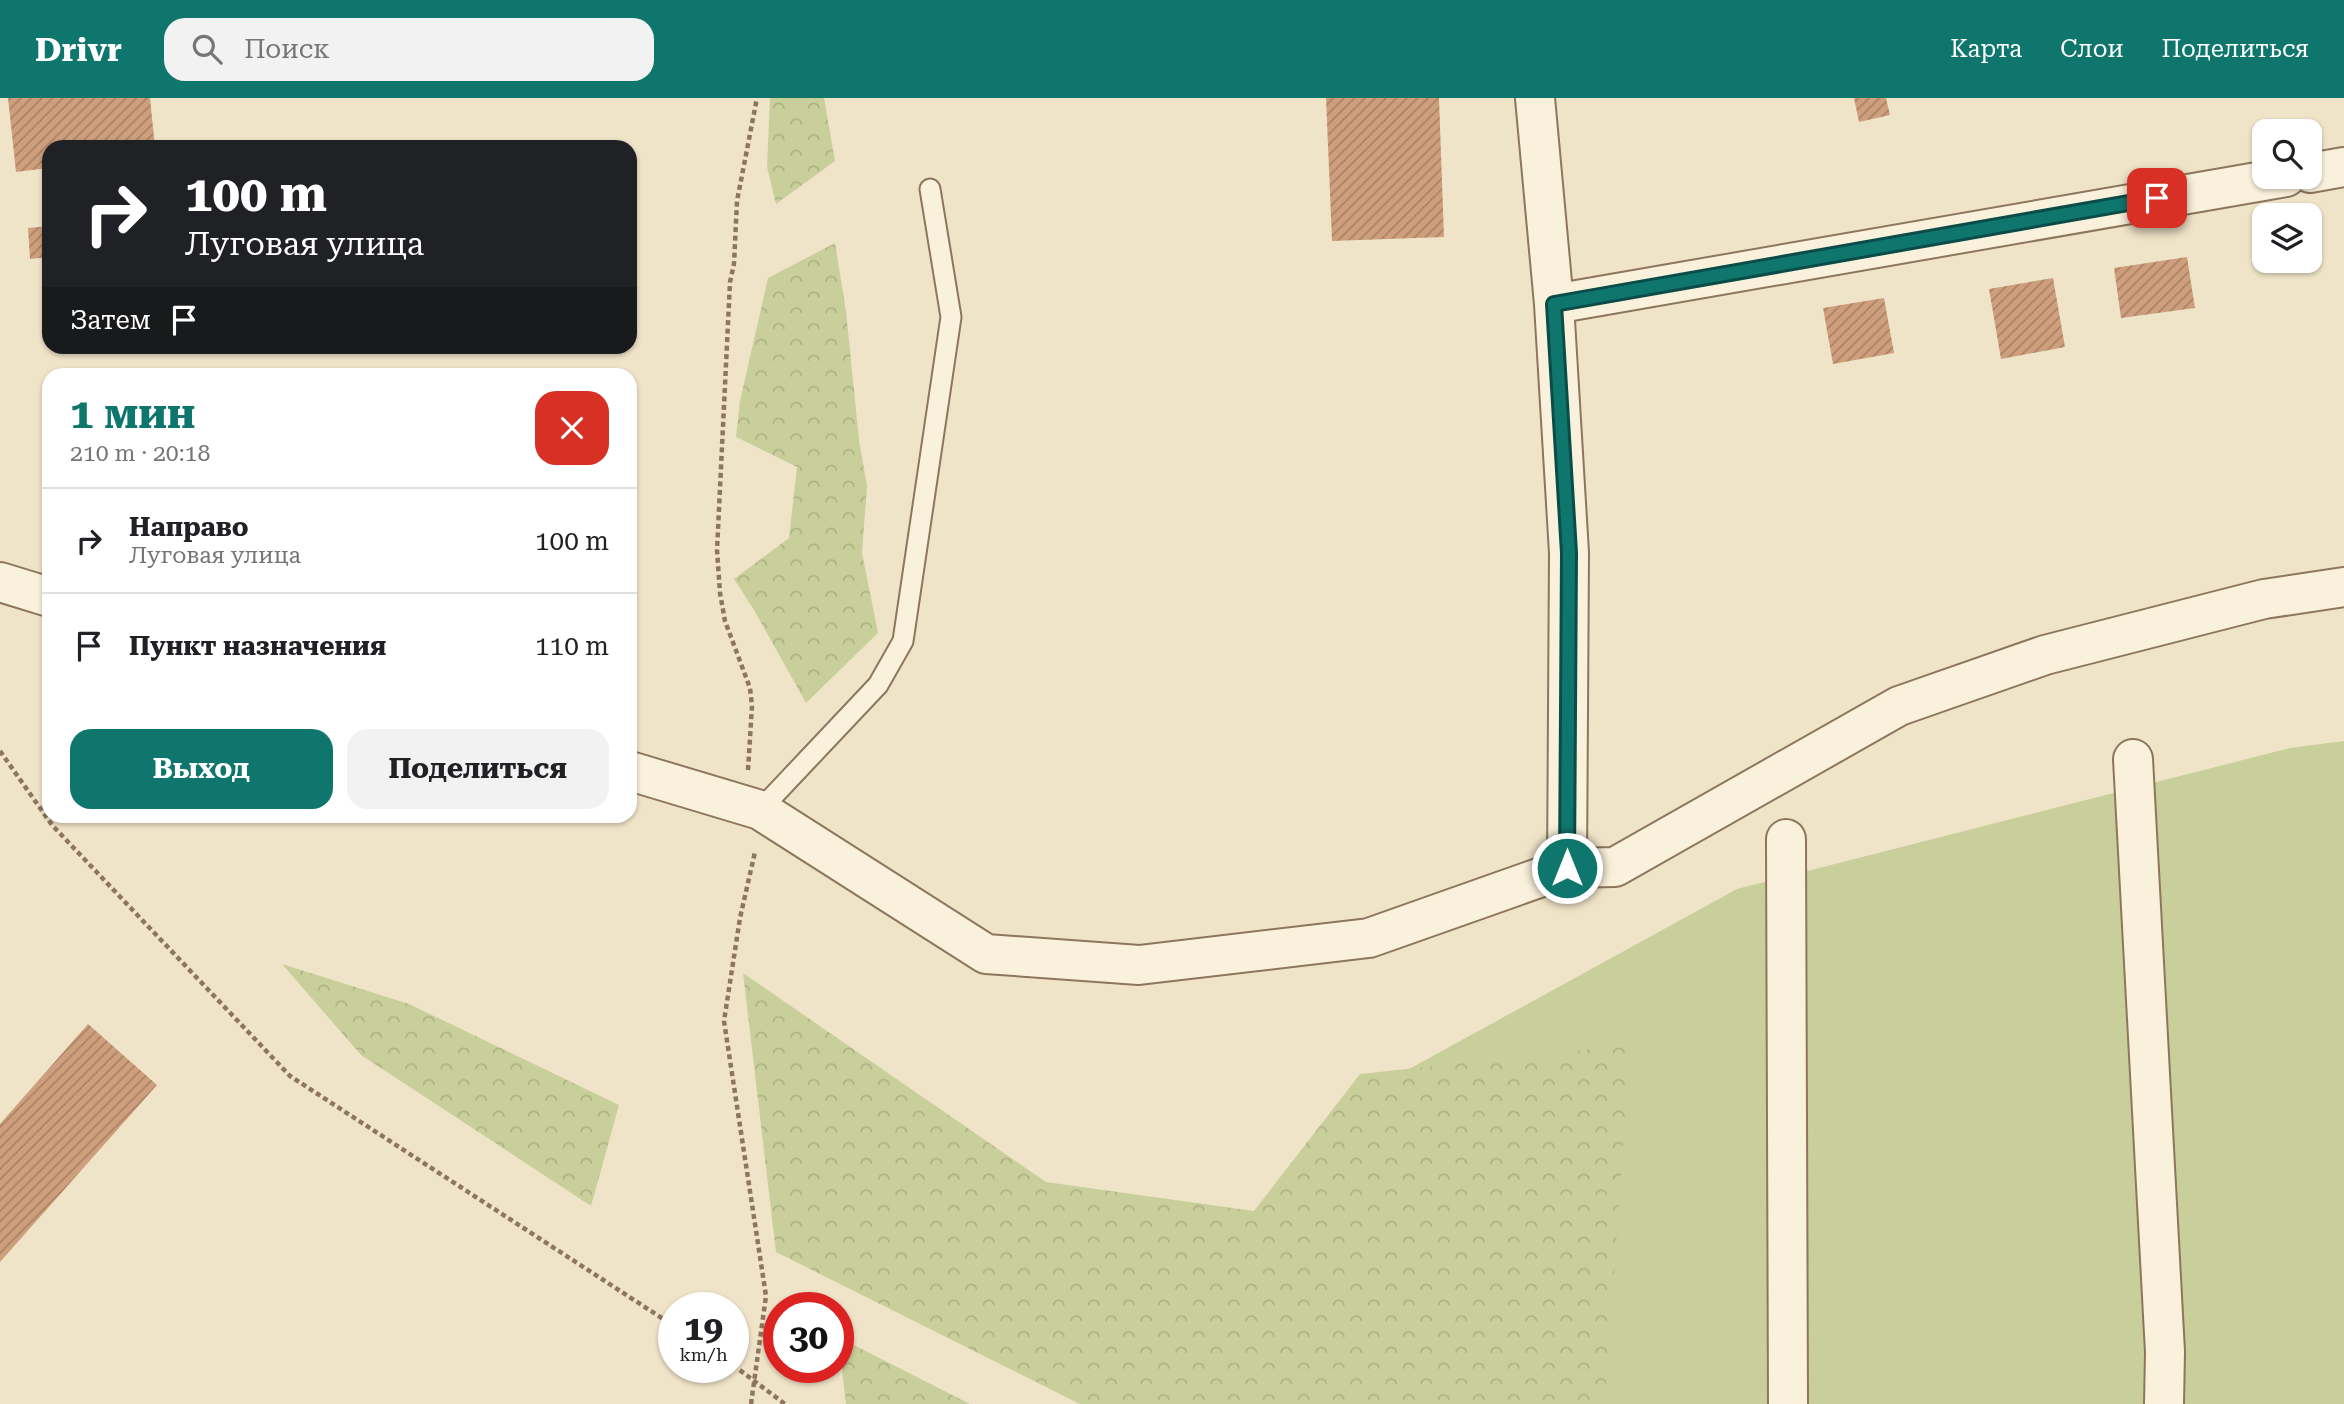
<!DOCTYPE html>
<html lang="ru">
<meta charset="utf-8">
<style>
body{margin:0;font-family:"Roboto Serif",serif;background:#f2f2f2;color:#202124;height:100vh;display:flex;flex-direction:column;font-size:26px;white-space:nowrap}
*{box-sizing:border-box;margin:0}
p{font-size:23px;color:#757577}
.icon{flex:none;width:38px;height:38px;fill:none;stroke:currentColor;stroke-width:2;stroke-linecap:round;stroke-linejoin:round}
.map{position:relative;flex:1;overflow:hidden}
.sheet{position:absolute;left:42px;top:270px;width:595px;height:455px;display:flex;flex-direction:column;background:#fff;border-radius:21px;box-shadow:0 2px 5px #0004}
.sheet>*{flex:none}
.hud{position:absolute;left:42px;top:42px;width:595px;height:214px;border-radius:21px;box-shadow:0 2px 5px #0004;background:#202124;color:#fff;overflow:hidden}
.controls{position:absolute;left:2252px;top:21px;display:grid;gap:14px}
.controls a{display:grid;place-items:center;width:70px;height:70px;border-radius:14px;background:#fff;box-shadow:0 2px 5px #0004;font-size:35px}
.speed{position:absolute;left:658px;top:1194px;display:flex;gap:14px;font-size:35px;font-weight:700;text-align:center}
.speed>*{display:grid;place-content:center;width:91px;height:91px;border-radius:50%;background:#fff;box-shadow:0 2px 5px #0004;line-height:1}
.speed small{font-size:18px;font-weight:400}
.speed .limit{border:10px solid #d22;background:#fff;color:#111}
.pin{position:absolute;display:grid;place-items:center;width:60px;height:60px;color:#fff;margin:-30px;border-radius:14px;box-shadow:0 4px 10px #0006}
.me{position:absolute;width:77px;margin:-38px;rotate:0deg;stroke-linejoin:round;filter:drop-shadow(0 0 5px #0008)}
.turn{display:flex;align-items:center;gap:24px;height:147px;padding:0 28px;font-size:32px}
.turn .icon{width:91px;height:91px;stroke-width:2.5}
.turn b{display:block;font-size:49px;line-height:60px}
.then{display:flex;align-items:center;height:66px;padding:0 28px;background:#0003;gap:14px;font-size:26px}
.round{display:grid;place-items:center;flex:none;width:74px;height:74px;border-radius:21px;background:#f2f2f2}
.headline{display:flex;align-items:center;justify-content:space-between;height:119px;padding:0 28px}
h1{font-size:42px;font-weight:700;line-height:52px;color:#0f766e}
.cta{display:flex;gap:14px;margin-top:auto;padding:14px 28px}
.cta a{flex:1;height:80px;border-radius:21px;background:#0f766e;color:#fff;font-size:28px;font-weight:700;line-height:80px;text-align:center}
.cta a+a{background:#f2f2f2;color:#202124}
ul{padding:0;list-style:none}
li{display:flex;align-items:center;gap:21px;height:105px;padding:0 28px;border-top:2px solid #e0e0e0}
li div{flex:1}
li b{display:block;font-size:26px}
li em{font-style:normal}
header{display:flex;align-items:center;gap:42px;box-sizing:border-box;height:98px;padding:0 35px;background:#0f766e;color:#fff}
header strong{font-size:33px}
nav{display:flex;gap:38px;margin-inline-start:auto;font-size:24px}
.search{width:490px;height:63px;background:#f2f2f2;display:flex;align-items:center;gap:18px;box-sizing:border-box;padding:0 24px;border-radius:21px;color:#757577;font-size:26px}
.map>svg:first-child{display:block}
</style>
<header>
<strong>Drivr</strong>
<div class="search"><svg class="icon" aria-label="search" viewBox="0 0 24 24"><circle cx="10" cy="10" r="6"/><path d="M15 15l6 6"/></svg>Поиск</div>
<nav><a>Карта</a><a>Слои</a><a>Поделиться</a></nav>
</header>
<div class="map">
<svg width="2344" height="1306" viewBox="0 0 2344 1306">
<defs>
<pattern id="forest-crowns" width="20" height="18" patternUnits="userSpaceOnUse" patternTransform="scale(1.75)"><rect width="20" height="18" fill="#c9cf9b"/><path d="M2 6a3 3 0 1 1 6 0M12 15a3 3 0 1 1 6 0" fill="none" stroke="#aeb285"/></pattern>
<pattern id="building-hatch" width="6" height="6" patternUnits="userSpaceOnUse" patternTransform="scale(1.75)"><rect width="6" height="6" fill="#cf9f7d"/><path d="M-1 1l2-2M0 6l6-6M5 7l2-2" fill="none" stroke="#a98266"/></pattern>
</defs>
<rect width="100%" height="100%" fill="#f0e4c8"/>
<!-- green -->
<path fill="#c9cf9b" d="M2344,643V1306H1359L1389,982L1737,791L2290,650Z"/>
<!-- forest -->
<path fill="url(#forest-crowns)" d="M770,0H824L835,63L776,106L767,69Z
M835,145L846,213L859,342L867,388L862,455L878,535L806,605L754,512L734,481L789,440L797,369L736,339L740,303L768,180Z
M282,866L409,906L619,1007L591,1108L361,957Z
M743,875L1046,1084L1254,1113L1360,976L1630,947L1605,1306H1080L776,1154Z
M838,1239L970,1306H846Z"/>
<!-- building -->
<path fill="url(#building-hatch)" d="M8,0H150L155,49H49V70L16,74Z
M1326,0H1439L1444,139L1332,143Z
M1854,0H1886L1890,17L1859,24Z
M49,128V159L30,161L28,130Z
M2187,159L2195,210L2121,220L2114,170Z
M2053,180L2065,249L2001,261L1989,191Z
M1884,200L1894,255L1833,266L1823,210Z
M88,926L157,987L0,1164V1026Z"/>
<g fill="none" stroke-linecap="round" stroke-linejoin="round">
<defs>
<path id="lane" d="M760,712L878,587L903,543L951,219L930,91"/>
<path id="street" d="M1535,0L1554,206L1569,455L1567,770
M2310,75L2344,69
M1554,206L2286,79
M0,484L49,499
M2133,661L2165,1254L2164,1306
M630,673L760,712L986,856L1139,867L1369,840L1567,770L1615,769L1899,608L2045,557L2264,501L2344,489
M1786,741L1788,1306"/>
</defs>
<!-- lane casing -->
<use href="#lane" stroke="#8d765c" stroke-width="23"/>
<!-- street casing -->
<use href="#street" stroke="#8d765c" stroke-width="42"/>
<!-- path -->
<path stroke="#8d765c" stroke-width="4.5" stroke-dasharray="5 3.5" stroke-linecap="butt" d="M0,653L52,727L290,978L674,1228
M748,672L752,608L750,590L725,523L720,495L717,452L730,184L734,166L737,103L757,0
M733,1267L785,1306
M751,1306L766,1198L724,923L740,820L755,754"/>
<!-- lane -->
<use href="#lane" stroke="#faf1dc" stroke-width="19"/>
<!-- street -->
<use href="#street" stroke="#faf1dc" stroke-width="38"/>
</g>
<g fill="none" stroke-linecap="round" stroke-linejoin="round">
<defs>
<path id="route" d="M1567,770L1569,455L1554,206L2157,100"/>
</defs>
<!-- route casing -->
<use href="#route" stroke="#0a4d48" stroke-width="18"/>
<!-- route -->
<use href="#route" stroke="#0f766e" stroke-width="12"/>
</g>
</svg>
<div class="controls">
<a><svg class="icon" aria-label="search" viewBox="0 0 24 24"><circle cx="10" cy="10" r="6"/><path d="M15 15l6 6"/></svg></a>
<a><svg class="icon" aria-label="layers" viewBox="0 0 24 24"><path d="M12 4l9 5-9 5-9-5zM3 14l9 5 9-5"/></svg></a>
</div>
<div class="speed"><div>19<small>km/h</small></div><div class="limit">30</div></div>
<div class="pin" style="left:2157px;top:100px;background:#d93025"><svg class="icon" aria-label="arrive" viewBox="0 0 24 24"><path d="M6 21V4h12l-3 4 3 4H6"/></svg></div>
<svg class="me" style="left:1567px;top:770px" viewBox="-20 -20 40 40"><circle r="17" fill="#0f766e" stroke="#fff" stroke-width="3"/><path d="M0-11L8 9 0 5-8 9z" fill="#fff"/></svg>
<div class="hud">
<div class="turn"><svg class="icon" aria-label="right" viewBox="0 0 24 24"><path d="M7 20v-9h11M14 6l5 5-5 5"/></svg><div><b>100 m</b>Луговая улица</div></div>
<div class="then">Затем<svg class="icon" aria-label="arrive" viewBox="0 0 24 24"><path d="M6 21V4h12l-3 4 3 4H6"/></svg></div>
</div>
<section class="sheet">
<div class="headline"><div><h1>1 мин</h1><p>210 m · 20:18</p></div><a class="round" style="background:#d93025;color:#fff"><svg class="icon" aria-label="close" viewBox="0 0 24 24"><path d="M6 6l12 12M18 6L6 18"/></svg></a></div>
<ul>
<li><svg class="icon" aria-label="right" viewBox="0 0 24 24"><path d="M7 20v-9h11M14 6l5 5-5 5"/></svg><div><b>Направо</b><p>Луговая улица</p></div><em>100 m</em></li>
<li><svg class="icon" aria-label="arrive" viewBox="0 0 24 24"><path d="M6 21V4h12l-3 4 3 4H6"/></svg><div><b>Пункт назначения</b></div><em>110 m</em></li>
</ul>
<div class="cta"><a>Выход</a><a>Поделиться</a></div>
</section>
</div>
